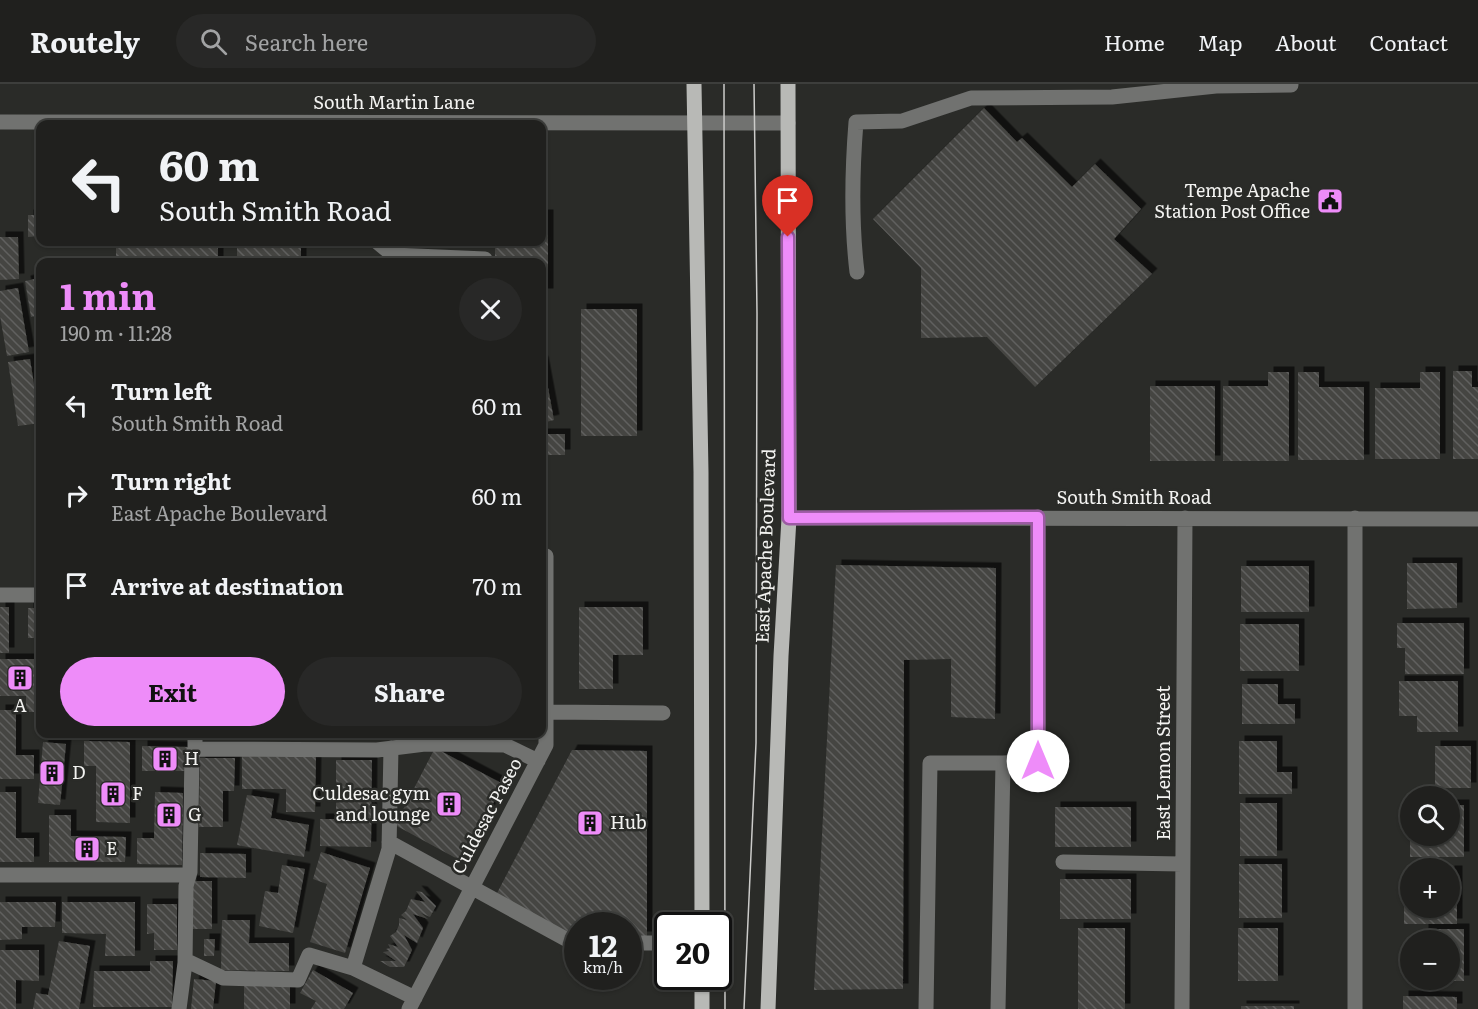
<!DOCTYPE html>
<meta charset="utf-8">
<style>
body{margin:0;font-family:Literata,serif;background:#282827;color:#f1f3f6;height:100vh;display:flex;flex-direction:column;font-size:22px;white-space:nowrap}
*{box-sizing:border-box;margin:0}
p{font-size:20px;color:#a2a3a4}
.icon{flex:none;width:33px;height:33px;fill:none;stroke:currentColor;stroke-width:2;stroke-linecap:round;stroke-linejoin:round}
.map{position:relative;flex:1;overflow:hidden}
.sheet{position:absolute;left:36px;top:174px;width:510px;height:480px;display:flex;flex-direction:column;background:#20201e;border-radius:12px;box-shadow:0 2px 4px #0004,0 0 0 2px #3d3e3c}
.sheet>*{flex:none}
.banner{position:absolute;left:36px;top:36px;width:510px;height:126px;border-radius:12px;box-shadow:0 2px 4px #0004,0 0 0 2px #3d3e3c;background:#20201e;color:#f1f3f6;overflow:hidden}
.controls{position:absolute;left:1400px;top:702px;display:grid;gap:12px}
.controls a{display:grid;place-items:center;width:60px;height:60px;border-radius:50%;background:#20201e;box-shadow:0 2px 4px #0004,0 0 0 2px #3d3e3c;font-size:30px}
.speed{position:absolute;left:564px;top:828px;display:flex;gap:12px;font-size:30px;font-weight:700;text-align:center}
.speed>*{display:grid;place-content:center;width:78px;height:78px;border-radius:50%;background:#20201e;box-shadow:0 2px 4px #0004,0 0 0 2px #3d3e3c;line-height:1}
.speed small{font-size:15px;font-weight:400}
.speed .limit{border:3px solid #111;border-radius:9px;background:#fff;color:#111}
.pin{position:absolute;display:grid;place-items:center;width:51px;height:51px;color:#fff;margin:-62px -26px;border-radius:50% 50% 50% 0;rotate:-45deg;box-shadow:0 0 6px #0007}
.pin .icon{rotate:45deg}
.me{position:absolute;width:66px;margin:-33px;rotate:0deg;stroke-linejoin:round;filter:drop-shadow(0 0 4px #0008)}
.turn{display:flex;align-items:center;gap:21px;height:126px;padding:0 24px;font-size:27px}
.turn .icon{width:78px;height:78px;stroke-width:2.5}
.turn b{display:block;font-size:42px;line-height:51px}
.round{display:grid;place-items:center;flex:none;width:63px;height:63px;border-radius:32px;background:#282827}
.overview{display:flex;align-items:center;justify-content:space-between;height:102px;padding:0 24px}
h1{font-size:36px;font-weight:700;line-height:45px;color:#ee8cf9}
.cta{display:flex;gap:12px;margin-top:auto;padding:12px 24px}
.cta a{flex:1;height:69px;border-radius:36px;background:#ee8cf9;color:#111;font-size:24px;font-weight:700;line-height:69px;text-align:center}
.cta a+a{background:#282827;color:#f1f3f6}
ul{padding:0;list-style:none}
li{display:flex;align-items:center;gap:18px;height:90px;padding:0 24px}
li div{flex:1}
li b{display:block;font-size:22px}
li em{font-style:normal}
header{display:flex;align-items:center;gap:36px;box-sizing:border-box;height:84px;padding:0 30px;background:#20201e;border-bottom:2px solid #3d3e3c}
header strong{font-size:28px}
nav{display:flex;gap:33px;margin-inline-start:auto;font-size:21px}
.search{width:420px;height:54px;background:#282827;display:flex;align-items:center;gap:15px;box-sizing:border-box;padding:0 21px;border-radius:33px;color:#a2a3a4;font-size:22px}
.map>svg:first-child{display:block}
</style>
<header>
<strong>Routely</strong>
<div class="search"><svg class="icon" aria-label="search" viewBox="0 0 24 24"><circle cx="10" cy="10" r="6"/><path d="M15 15l6 6"/></svg>Search here</div>
<nav><a>Home</a><a>Map</a><a>About</a><a>Contact</a></nav>
</header>
<div class="map">
<svg width="1478" height="925" viewBox="0 0 1478 925">
<defs>
<pattern id="building-back-hatch" width="6" height="6" patternUnits="userSpaceOnUse" patternTransform="scale(1.5)"><rect width="6" height="6" fill="#454542"/><path d="M-1 5l2 2M0 0l6 6M5-1l2 2" fill="none" stroke="#60605e"/></pattern>
<filter id="shadow"><feDropShadow dx="5.5" dy="-5.5" stdDeviation="0" flood-color="#0009"/></filter>
</defs>
<rect width="100%" height="100%" fill="#2a2b28"/>
<!-- building -->
<path fill="url(#building-back-hatch)" filter="url(#shadow)" d="M984,24L1017,58L1022,54L1072,103L1095,80L1141,125L1114,155L1152,190L1035,303L987,253L921,254V184L873,135Z
M28,131H40V152L28,153Z
M542,131H548V210H542V178H495V158H542Z
M0,153H18L19,195L0,196Z
M116,158H218V178H116Z
M237,158H301V178H237Z
M40,194V254H39L36,232L31,233L25,197Z
M18,204L29,268L7,272L0,232V207Z
M581,225H637V352H581Z
M30,275L40,339L18,342L8,278Z
M543,277L554,336L542,339V278Z
M1453,287H1472V303H1478V375H1453Z
M1268,288H1289V377H1223V302H1268Z
M1298,288H1319V303H1364V376H1298Z
M1420,288H1440V375H1375V304H1420Z
M1150,302H1215V377H1150Z
M542,350H565V371H542Z
M1407,479H1457V524L1407,525Z
M836,481L996,484L995,635L951,633V575L904,576L903,905L814,906Z
M1241,482H1309V528H1241Z
M0,523H9V569H0Z
M579,523H643V571H613V605H579Z
M28,524H40V554H28Z
M1397,539H1464V590H1405V564H1397Z
M1240,540H1299V587H1240Z
M0,575H40V628H26V612H0Z
M1399,597H1458V648H1417V632H1399Z
M1242,600H1278V620H1295V640H1242Z
M0,626H16V671H34V695H0Z
M136,650H187V653H136Z
M435,650H519V653L435,652Z
M84,657L130,658V739L96,738V682H84Z
M1239,657H1277V688H1292V710H1239Z
M43,658L66,660L60,721L38,719Z
M142,662L188,663V687H142Z
M1435,662H1471V704H1435Z
M435,664L503,700L463,778L395,741Z
M572,666L647,667V853H628V842H578V852H574L496,811Z
M242,672L316,673L315,728H286V705H242Z
M200,674H235L234,707H223V743H199Z
M336,676H372L371,763L320,762V735H336Z
M0,708H16V754H34V778H0Z
M155,708L183,709L182,781L137,780V754H154Z
M247,711L274,715L271,734L309,741L304,773L237,761Z
M1240,719H1277V772H1240Z
M1449,721H1464V773H1410V752H1449Z
M1055,723H1131V763H1055Z
M49,731H71V752L126,753L125,778H49Z
M321,768L370,784L345,869L310,858L327,800L313,795Z
M200,769L246,770V794L200,793Z
M1239,780H1282V834H1239Z
M282,781L305,785L293,849L259,842L265,807L278,809Z
M1404,787H1410V824H1449V787H1457V840H1404Z
M1060,795H1131V835H1060Z
M191,797H212V845H191Z
M416,807L422,808L436,822L430,833L421,829L428,835L413,830L423,844L417,859L404,851L412,866L404,883H390L380,877H396L383,868L389,867L386,865L390,864L388,860L398,863L390,852L396,848L399,841V834L407,836L401,831L406,827L411,815L425,818Z
M0,818H56L55,843H22V855L0,856Z
M62,818H135V872H105L106,850L62,849Z
M147,820H177V866H154V849L147,850Z
M222,836H250L249,859H289V887L221,886Z
M1078,844H1125V925H1078Z
M1238,844H1278V897H1238Z
M1423,845H1464V897H1449V856H1423Z
M204,855H215L214,872H204Z
M59,857L90,862L79,925H33L36,909L48,911Z
M0,866H39V897L16,896V925H0Z
M150,877H173L172,923H93L94,887H150Z
M313,886L353,909L344,925H311L316,917L300,909Z
M194,895L216,897L213,925H191Z
M244,901H290V925H244Z
M1403,912L1457,913V925H1403Z
M1241,922H1294V925H1241Z"/>
<g fill="none" stroke-linecap="round" stroke-linejoin="round">
<!-- minor -->
<path stroke="#717270" stroke-width="15" d="M0,38L788,39
M377,158L393,171L485,175
M857,188C851,138 852,88 856,38L902,37L971,14L1112,13L1216,2L1291,1
M789,434L1478,435
M1355,434V925
M0,511H40
M546,628L663,629
M195,650V665L377,666L425,660L505,661L538,677
M391,664L389,765L353,884L415,914
M1003,679L1038,677V433
M389,758L573,859H578
M1063,778L1182,780
M0,791H189
M628,859H663
M185,876L223,894L298,896L309,871L353,884
M179,925L185,879L186,802L190,788L192,671L195,665
M409,925L546,661V472
M926,925L930,679H1003L998,925
M1182,925L1185,434"/>
<!-- major -->
<path stroke="#b8b9b6" stroke-width="15" d="M694,0L701,388L702,842
M702,892V925
M768,925L781,572L789,434L788,0"/>
<!-- tram -->
<path stroke="#ccccca" stroke-width="1.5" d="M724,0L725,925
M744,925L756,659L757,229L754,0"/>
</g>
<g fill="none" stroke-linecap="round" stroke-linejoin="round">
<defs>
<path id="route" d="M788,153L789,434L1038,433V677"/>
</defs>
<!-- route casing -->
<use href="#route" stroke="#9b5ba2" stroke-width="15"/>
<!-- route -->
<use href="#route" stroke="#ee8cf9" stroke-width="10"/>
</g>
<!-- icons -->
<defs>
<symbol id="civic-square" viewBox="-11 -11 22 22"><rect x="-9" y="-9" width="18" height="18" rx="4" fill="#ee8cf9" stroke="#2a2b28"/><path d="M-.6-6.5H3V-4.5H.6V-3L4-1V1h2V6H-6V1h2V-1L-.6-3ZM-1.2 2.5V6h2.4V2.5Z" fill="#111"/></symbol>
<symbol id="building-square" viewBox="-11 -11 22 22"><rect x="-9" y="-9" width="18" height="18" rx="4" fill="#ee8cf9" stroke="#2a2b28"/><path d="M-4-6H4V6H1V3H-1V6H-4ZM-2.5-4.3h1.7v1.8h-1.7ZM.8-4.3h1.7v1.8H.8ZM-2.5-1h1.7V.8h-1.7ZM.8-1h1.7V.8H.8Z" fill="#111"/></symbol>
</defs>
<g fill-rule="evenodd">
<use href="#civic-square" x="1315" y="102" width="30" height="30"/>
<use href="#building-square" x="5" y="579" width="30" height="30"/>
<use href="#building-square" x="150" y="660" width="30" height="30"/>
<use href="#building-square" x="37" y="674" width="30" height="30"/>
<use href="#building-square" x="98" y="695" width="30" height="30"/>
<use href="#building-square" x="434" y="705" width="30" height="30"/>
<use href="#building-square" x="154" y="716" width="30" height="30"/>
<use href="#building-square" x="575" y="724" width="30" height="30"/>
<use href="#building-square" x="72" y="750" width="30" height="30"/>
</g>
<g text-anchor="middle" stroke-width="5" stroke-linejoin="round" paint-order="stroke">
<!-- street labels -->
<g font-size="18" fill="#f3f3f1" stroke="#2a2b28">
<text x="394" y="25">South Martin Lane</text>
<text x="1134" y="420">South Smith Road</text>
<text transform="translate(766 462) rotate(-88)" y="6">East Apache Boulevard</text>
<text transform="translate(1164 679) rotate(-90)" y="6">East Lemon Street</text>
<text transform="translate(487 732) rotate(-62)" y="6">Culdesac Paseo</text>
</g>
<!-- poi labels -->
<g font-size="18" fill="#f3f3f1" stroke="#2a2b28" text-anchor="start">
<text x="1310" y="113" text-anchor="end">Tempe Apache<tspan x="1310" dy="21">Station Post Office</tspan></text>
<text x="20" y="628" text-anchor="middle">A</text>
<text x="184" y="681">H</text>
<text x="72" y="695">D</text>
<text x="132" y="716">F</text>
<text x="430" y="716" text-anchor="end">Culdesac gym<tspan x="430" dy="21">and lounge</tspan></text>
<text x="188" y="737">G</text>
<text x="610" y="745">Hub</text>
<text x="106" y="771">E</text>
</g>
</g>
</svg>
<div class="controls">
<a><svg class="icon" aria-label="search" viewBox="0 0 24 24"><circle cx="10" cy="10" r="6"/><path d="M15 15l6 6"/></svg></a>
<a>+</a>
<a>−</a>
</div>
<div class="speed"><div>12<small>km/h</small></div><div class="limit">20</div></div>
<div class="pin" style="left:788px;top:153px;background:#d93025"><svg class="icon" aria-label="arrive" viewBox="0 0 24 24"><path d="M6 21V4h12l-3 4 3 4H6"/></svg></div>
<svg class="me" style="left:1038px;top:677px" viewBox="-20 -20 40 40"><circle r="19" fill="#fff"/><path d="M0-13L10 11 0 6-10 11z" fill="#ee8cf9"/></svg>
<div class="banner">
<div class="turn"><svg class="icon" aria-label="left" viewBox="0 0 24 24"><path d="M17 20v-9H6M10 6l-5 5 5 5"/></svg><div><b>60 m</b>South Smith Road</div></div>
</div>
<section class="sheet">
<div class="overview"><div><h1>1 min</h1><p>190 m · 11:28</p></div><a class="round"><svg class="icon" aria-label="close" viewBox="0 0 24 24"><path d="M6 6l12 12M18 6L6 18"/></svg></a></div>
<ul>
<li><svg class="icon" aria-label="left" viewBox="0 0 24 24"><path d="M17 20v-9H6M10 6l-5 5 5 5"/></svg><div><b>Turn left</b><p>South Smith Road</p></div><em>60 m</em></li>
<li><svg class="icon" aria-label="right" viewBox="0 0 24 24"><path d="M7 20v-9h11M14 6l5 5-5 5"/></svg><div><b>Turn right</b><p>East Apache Boulevard</p></div><em>60 m</em></li>
<li><svg class="icon" aria-label="arrive" viewBox="0 0 24 24"><path d="M6 21V4h12l-3 4 3 4H6"/></svg><div><b>Arrive at destination</b></div><em>70 m</em></li>
</ul>
<div class="cta"><a>Exit</a><a>Share</a></div>
</section>
</div>
